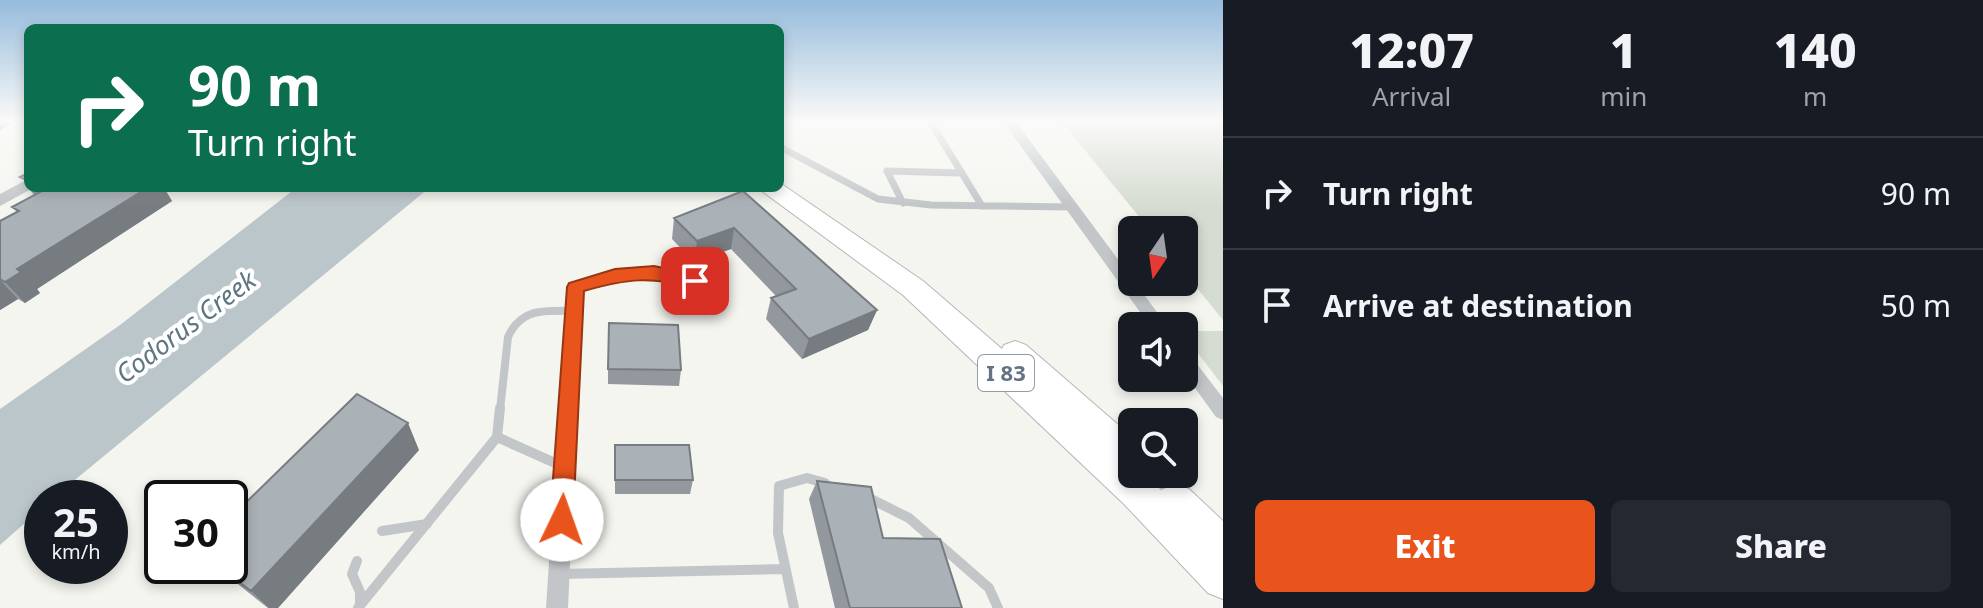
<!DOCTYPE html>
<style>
body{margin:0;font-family:"Noto Sans",sans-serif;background:#242831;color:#f1f3f6;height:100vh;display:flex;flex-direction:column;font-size:30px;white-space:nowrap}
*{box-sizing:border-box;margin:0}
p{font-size:26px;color:#9ea1a6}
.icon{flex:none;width:44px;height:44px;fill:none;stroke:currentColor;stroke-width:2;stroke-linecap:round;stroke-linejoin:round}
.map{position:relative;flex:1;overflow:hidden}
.panel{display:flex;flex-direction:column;background:#171b24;width:760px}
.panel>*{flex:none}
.hud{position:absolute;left:24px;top:24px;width:760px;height:168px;border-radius:12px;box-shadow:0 4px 12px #0003;background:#0b6e4f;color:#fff;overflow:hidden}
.needle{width:52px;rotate:193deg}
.buttons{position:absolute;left:1118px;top:216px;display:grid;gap:16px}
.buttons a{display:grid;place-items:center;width:80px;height:80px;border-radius:12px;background:#171b24;box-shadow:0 4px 12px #0003;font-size:40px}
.speed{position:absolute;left:24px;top:480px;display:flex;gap:16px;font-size:40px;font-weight:700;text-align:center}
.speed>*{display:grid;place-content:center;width:104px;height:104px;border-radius:50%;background:#171b24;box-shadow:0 4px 12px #0003;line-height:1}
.speed small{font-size:20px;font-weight:400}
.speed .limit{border:4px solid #111;border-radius:12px;background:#fff;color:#111}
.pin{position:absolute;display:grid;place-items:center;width:68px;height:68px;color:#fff;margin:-34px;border-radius:16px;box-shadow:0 4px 12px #0006}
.me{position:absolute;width:88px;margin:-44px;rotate:3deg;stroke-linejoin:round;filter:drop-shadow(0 0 6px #0008)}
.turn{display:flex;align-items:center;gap:28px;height:168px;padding:0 32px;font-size:36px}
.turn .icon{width:104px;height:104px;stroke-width:2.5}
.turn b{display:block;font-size:56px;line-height:68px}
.eta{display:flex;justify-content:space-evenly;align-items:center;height:136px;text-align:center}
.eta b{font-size:48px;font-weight:800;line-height:56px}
.button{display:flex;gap:16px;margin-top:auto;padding:16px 32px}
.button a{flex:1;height:92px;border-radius:12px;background:#e9531c;color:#fff;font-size:32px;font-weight:800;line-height:92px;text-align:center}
.button a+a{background:#242831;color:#f1f3f6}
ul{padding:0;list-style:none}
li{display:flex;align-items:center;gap:24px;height:112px;padding:0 32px;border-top:2px solid #363941}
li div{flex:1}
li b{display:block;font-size:30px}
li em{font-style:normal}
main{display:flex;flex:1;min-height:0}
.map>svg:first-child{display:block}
</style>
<main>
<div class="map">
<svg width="1223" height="608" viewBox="0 0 1223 608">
<rect width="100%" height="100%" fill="#f5f5f0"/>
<!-- green -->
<path fill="#d5dcd1" d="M1061,121H1223V320L1184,272V230H1150Z
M1184,331H1223V386L1184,335Z"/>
<!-- water -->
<path fill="#bbc6cb" d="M296,188H429L53,498H42V508L0,545V409L120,325Z"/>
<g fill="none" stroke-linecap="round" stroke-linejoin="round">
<defs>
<path id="motorway" d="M780,183L923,281L1002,349L1004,345L1015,341L1026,345L1123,429L1128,440L1119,452L1132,463V474H1144L1161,490L1175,484L1189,489L1223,521V599L1208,593L1124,504L903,295L758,188H780Z"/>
</defs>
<!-- motorway casing -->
<use href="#motorway" stroke="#b4b8bb" stroke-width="2"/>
<!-- service-far2 -->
<path stroke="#c2c6c9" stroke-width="7" d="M930,121L982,206
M780,147L878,199L931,205L1071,207
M903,203L887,171L962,173"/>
<!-- service-far1 -->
<path stroke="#c2c6c9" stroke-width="8" d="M575,287L634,275L695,281
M500,410L508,337C521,308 545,310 573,311"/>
<!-- service -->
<path stroke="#c2c6c9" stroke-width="10" d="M497,437L564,467
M865,496L909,518L989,588L998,608
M382,531L427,524
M357,561L352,574L360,592V605
M561,574L784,569
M358,608L497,437L500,408
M794,608L778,533L779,486L807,478L825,483"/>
<!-- minor -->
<path fill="#c2c6c9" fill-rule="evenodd" d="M1003,121H1015L1132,278V282H1135L1167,326H1150Z
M575,281L583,287L568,608H546L567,287Z
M1184,353L1190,355L1223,398V420L1216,417L1184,373Z"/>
<!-- tertiary -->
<path fill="#c2c6c9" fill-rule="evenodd" d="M28,179V188H33L0,206V194Z"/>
<!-- motorway -->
<use href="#motorway" fill="#fff" fill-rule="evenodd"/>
</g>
<!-- wall -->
<path fill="#92989d" d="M29,188H164L172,201L37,289L40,293L25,303L18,299L0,310V221L17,212L12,207L34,195Z
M743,191L877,310L868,330L802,359L766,319L771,298L776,296L731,249L694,262L672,239L674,218Z
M608,369L681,370L679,386L608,384Z
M615,445L693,480L690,494H615Z
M419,450L278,608H268L215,566H230Z
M817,481L883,538L962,608H835L809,499Z"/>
<!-- shaded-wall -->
<path fill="#777c80" d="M0,121H16L0,130Z
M147,188H164L172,201L37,289L40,293L25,303L5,282L17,269Z
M734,228L731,249L694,262L697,241Z
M0,280L18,299L0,310Z
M877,310L868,330L802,359L809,339Z
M408,423L419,450L278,608H269L251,591Z"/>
<!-- building -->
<path fill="#aab1b7" stroke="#777c80" stroke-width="2" d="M28,173V181L20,177Z
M41,188H147L17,269L21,272L5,282L0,279V221L19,211L12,207L44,190Z
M743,191L877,310L809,339L771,298L796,289L734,228L697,241L674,218Z
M609,323L678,325L681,370L608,369Z
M357,394L408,423L251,591L218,566H230V518Z
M615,445H689L693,480H615Z
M817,481L871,487L883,538L940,539L962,608H850Z"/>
<!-- sky -->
<linearGradient id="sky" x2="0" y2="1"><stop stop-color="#96bbdc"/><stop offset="0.59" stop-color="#fafaf8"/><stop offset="1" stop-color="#fafaf8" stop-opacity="0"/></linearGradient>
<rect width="1223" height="206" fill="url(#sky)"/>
<!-- route -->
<path fill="#e9531c" stroke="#973612" stroke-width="2" d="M654,266L701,276L704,281L695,287C650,277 629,278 584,291L573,520L570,528L562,532L553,528L550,520L567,287L569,283L615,269Z"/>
<g text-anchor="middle" stroke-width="8" stroke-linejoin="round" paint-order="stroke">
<!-- shield labels -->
<rect fill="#fff" stroke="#919da8" stroke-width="2" x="978" y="355" width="56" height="36" rx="6"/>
<g font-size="22" font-weight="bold" fill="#627383">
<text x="1006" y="381">I 83</text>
</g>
<!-- water labels -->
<g font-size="26" font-style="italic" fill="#5e7680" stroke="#fff">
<text transform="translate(186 327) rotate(-37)" y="9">Codorus Creek</text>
</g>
</g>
</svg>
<div class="buttons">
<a><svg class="needle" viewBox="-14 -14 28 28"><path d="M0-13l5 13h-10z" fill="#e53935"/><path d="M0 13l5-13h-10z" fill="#9ea1a6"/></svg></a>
<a><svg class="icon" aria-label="sound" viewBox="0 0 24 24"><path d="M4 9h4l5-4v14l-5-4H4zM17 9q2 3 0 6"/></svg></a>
<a><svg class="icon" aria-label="search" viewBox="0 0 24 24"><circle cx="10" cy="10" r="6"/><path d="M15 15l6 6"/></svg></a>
</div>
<div class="speed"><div>25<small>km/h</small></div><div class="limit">30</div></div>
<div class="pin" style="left:695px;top:281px;background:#d93025"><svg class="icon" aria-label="arrive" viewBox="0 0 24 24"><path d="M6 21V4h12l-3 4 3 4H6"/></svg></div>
<svg class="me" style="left:562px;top:520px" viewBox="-20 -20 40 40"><circle r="19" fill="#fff"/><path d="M0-13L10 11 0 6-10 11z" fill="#e9531c"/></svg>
<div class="hud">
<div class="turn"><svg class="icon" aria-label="right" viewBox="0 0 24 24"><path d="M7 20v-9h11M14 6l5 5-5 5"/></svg><div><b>90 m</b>Turn right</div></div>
</div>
</div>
<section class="panel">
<div class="eta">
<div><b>12:07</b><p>Arrival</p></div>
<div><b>1</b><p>min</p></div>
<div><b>140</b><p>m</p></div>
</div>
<ul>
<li><svg class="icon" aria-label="right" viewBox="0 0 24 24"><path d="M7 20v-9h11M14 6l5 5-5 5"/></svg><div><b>Turn right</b></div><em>90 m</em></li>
<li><svg class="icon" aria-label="arrive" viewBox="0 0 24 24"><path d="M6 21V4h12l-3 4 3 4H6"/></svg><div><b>Arrive at destination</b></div><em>50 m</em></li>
</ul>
<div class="button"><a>Exit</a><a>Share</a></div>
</section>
</main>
